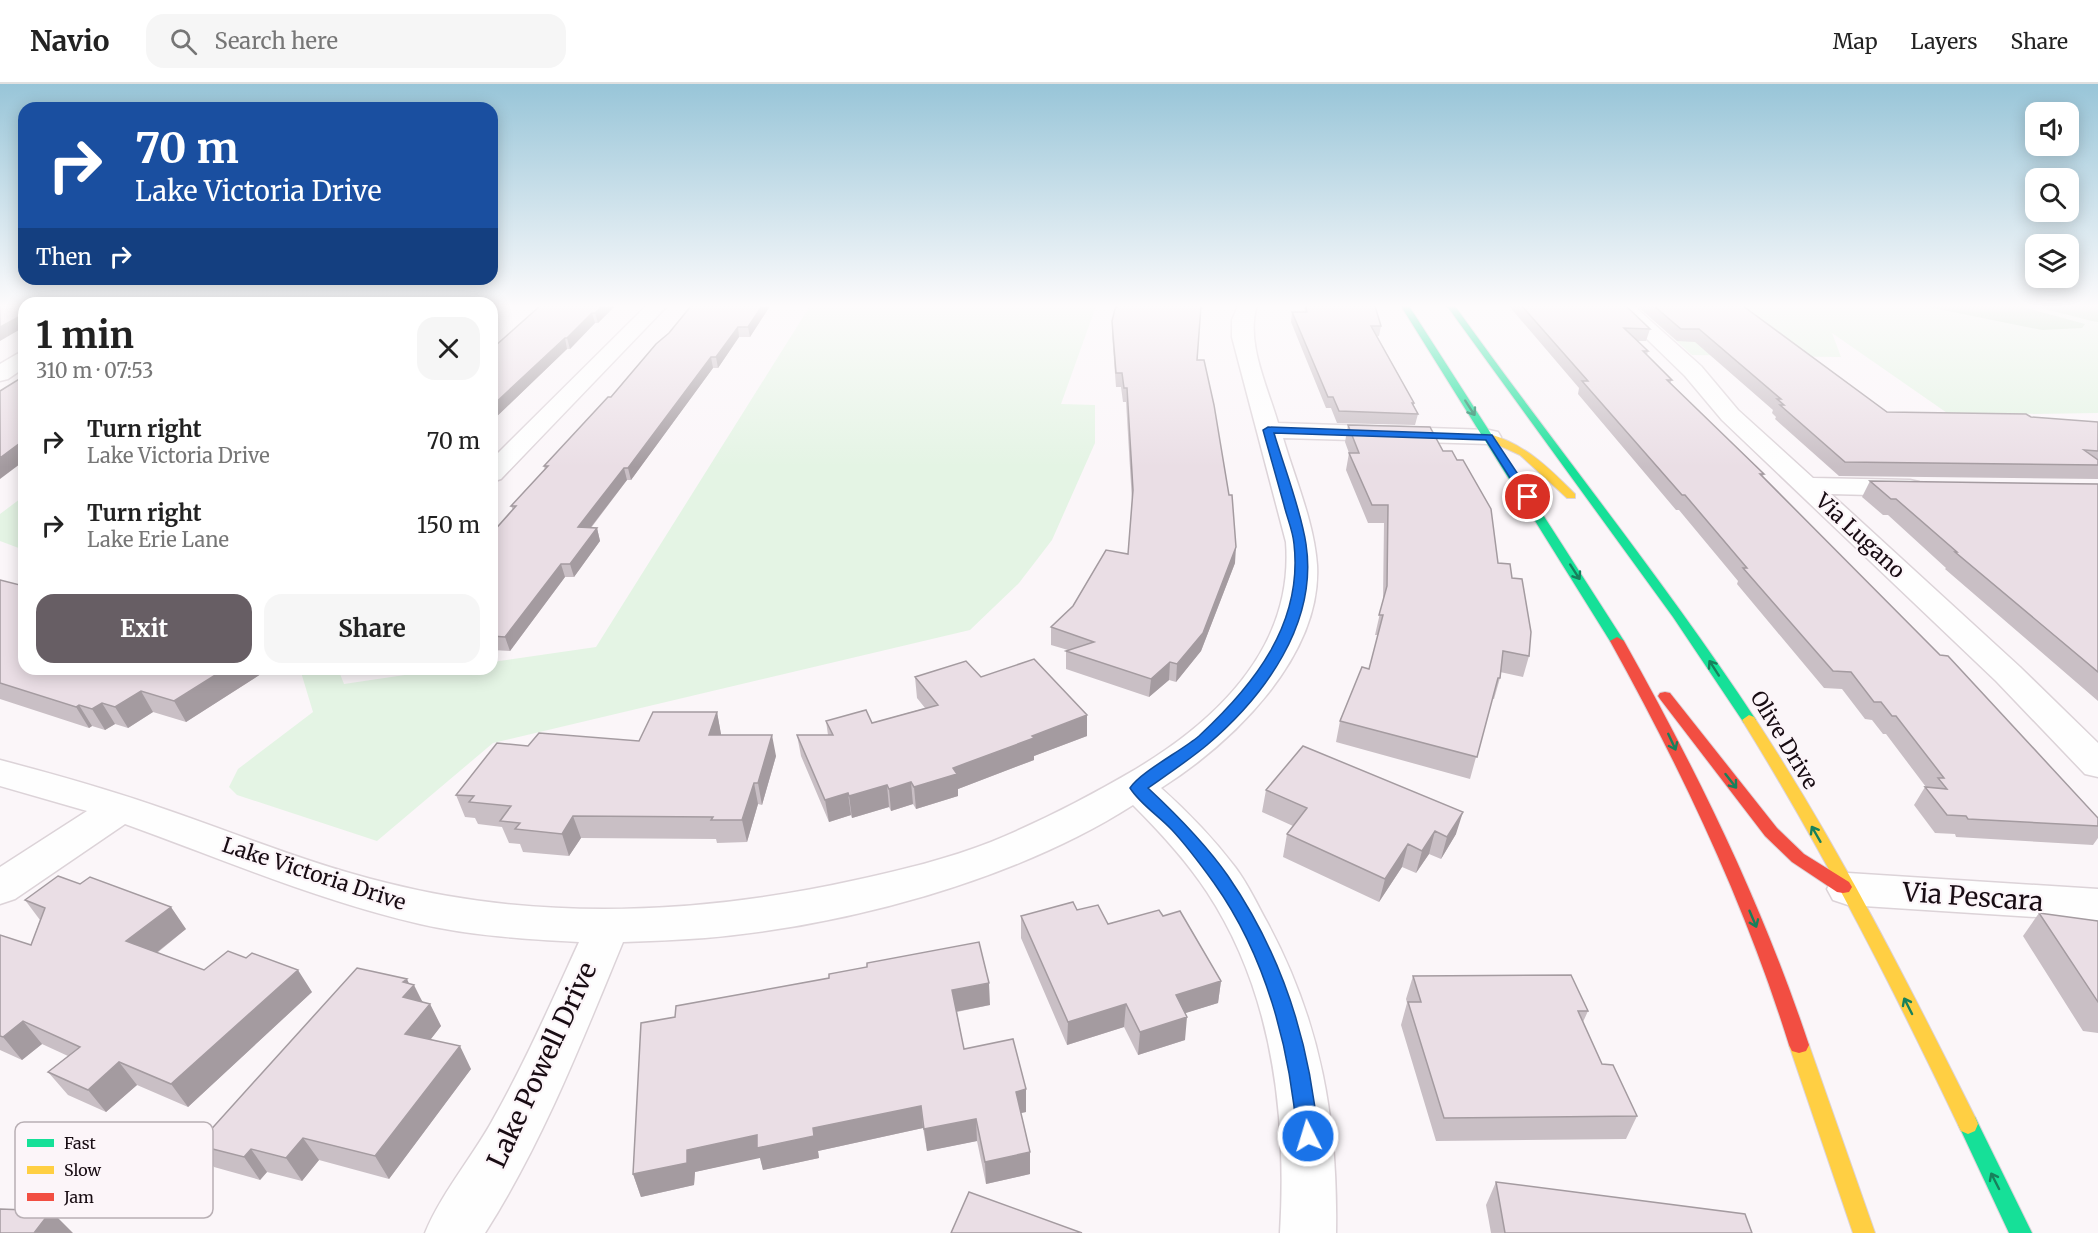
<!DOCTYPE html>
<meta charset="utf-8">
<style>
body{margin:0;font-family:Merriweather,serif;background:#f6f6f6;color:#222;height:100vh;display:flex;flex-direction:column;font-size:22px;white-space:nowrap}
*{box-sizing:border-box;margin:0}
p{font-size:20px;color:#767676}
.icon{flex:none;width:33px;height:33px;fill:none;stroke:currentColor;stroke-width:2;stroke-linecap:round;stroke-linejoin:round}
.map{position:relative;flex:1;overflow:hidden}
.details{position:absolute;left:18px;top:213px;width:480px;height:378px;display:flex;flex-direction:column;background:#fff;border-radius:18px;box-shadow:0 3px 15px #0003}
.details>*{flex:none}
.guide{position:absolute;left:18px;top:18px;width:480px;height:183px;border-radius:18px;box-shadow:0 3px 15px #0003;background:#1a4fa0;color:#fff;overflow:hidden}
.fabs{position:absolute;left:2025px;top:18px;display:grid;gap:12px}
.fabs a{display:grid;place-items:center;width:54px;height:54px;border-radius:12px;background:#fff;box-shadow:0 3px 15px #0003;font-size:30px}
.pin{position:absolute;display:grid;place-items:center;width:51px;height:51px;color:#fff;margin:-26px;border:3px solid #fff;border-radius:50%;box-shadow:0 2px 6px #0007}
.me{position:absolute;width:66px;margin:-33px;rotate:355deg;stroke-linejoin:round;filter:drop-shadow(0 0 4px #0008)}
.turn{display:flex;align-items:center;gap:21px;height:126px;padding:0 18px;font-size:27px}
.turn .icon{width:78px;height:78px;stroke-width:2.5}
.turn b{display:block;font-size:42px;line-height:51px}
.then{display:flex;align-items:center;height:57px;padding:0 18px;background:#0003;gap:12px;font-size:22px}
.round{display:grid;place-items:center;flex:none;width:63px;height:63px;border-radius:18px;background:#f6f6f6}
.summary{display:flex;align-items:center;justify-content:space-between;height:102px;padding:0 18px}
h1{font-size:36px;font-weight:700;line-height:45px}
.action{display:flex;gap:12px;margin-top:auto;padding:12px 18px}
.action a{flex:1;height:69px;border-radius:18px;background:#675e64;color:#fff;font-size:24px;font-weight:700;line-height:69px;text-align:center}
.action a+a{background:#f6f6f6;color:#222}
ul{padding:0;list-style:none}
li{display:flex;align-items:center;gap:18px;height:84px;padding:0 18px}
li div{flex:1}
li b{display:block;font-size:22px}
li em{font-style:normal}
header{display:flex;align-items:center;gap:36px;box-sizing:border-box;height:84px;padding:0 30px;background:#fff;border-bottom:2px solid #e0e0e0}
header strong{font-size:28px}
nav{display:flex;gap:33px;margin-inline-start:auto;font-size:21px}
.search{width:420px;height:54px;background:#f6f6f6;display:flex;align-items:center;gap:15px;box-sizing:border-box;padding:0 21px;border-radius:18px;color:#767676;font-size:22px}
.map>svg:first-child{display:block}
</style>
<header>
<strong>Navio</strong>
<div class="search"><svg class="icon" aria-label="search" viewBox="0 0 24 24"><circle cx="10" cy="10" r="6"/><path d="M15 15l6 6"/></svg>Search here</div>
<nav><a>Map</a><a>Layers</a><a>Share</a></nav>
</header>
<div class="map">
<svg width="2098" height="1149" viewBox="0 0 2098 1149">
<rect width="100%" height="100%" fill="#fbf6f9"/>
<!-- green -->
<path fill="#e4f4e4" d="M810,222H1096L1061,320L1095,321V359L1052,456L1019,499L970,546L493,659L377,757L237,711L229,703L238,685L313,628L300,585H338L344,600L445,585H492V578L596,563Z
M1638,222H2098V329L1950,331L1832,249L1841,273L1692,271Z
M24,412V466L0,457V430Z"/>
<!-- water -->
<path fill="#c0dec0" d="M1923,222H2019L2085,240L2082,244L2042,246Z
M2033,222H2098V238L2092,237Z"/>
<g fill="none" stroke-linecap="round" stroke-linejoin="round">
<defs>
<path id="street" d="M646,222H667L501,395L492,398V375Z
M1238,222H1257C1245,257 1268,304 1278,339L1489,346L1498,348L1501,353L1498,358L1489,360L1283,354C1295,395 1314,438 1317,481C1322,573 1232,659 1161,704C1188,728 1213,754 1235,783C1248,800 1257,820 1267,838C1321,938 1338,1037 1336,1149H1280C1287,1032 1273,908 1207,808C1186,776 1160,748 1133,721C1014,797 845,842 705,854C678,856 650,857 623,858C582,957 543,1058 485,1149H425C441,1110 470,1076 491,1039C524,981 551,919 579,858C526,855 472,852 420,840C319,817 222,775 125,740L15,815L0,820V783L87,727L0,702V676C57,691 114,707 170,727C242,752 313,781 387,799C540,838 703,830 856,796C901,786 948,775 991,758C1042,737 1088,713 1136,685C1219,635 1294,562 1286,458L1232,253V236Z
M1613,222H1634L1701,282L1738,326L1813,394L1910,396L1919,398L1923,404L1919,410L1910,412L1831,410L2020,583L2098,659V693L2085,690L1996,597L1722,336L1685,292Z
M24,268V284L8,295L0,297V280L17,270Z
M1848,789L2098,805V837L1848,821L1833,816L1827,805L1833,794Z"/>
<path id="fast" d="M1401,222H1409L1624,557L1622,560L1617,561L1610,557Z
M1447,222H1455C1554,361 1662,493 1756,636L1754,639H1744L1673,533Z
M1968,1030L1975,1033L2032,1149H2009L1958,1040L1961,1033Z"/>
<path id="slow" d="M1489,350C1525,360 1549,384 1575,410V414H1567L1520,371L1485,355V351Z
M1749,631L1754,633C1838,761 1907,897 1975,1033L1978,1040L1975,1047L1968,1050L1961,1047C1894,906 1824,768 1742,636Z
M1799,953L1806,955L1809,961L1875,1149H1853L1789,961L1792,955Z"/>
<path id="jam" d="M1617,553L1624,557C1698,689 1761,817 1809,961L1806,967L1799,969L1792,967L1789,961C1744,817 1683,689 1610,557Z
M1665,608L1670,609L1777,744L1804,770L1849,798L1852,803L1849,808L1843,809L1837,808L1792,778L1765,752L1660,615L1658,612L1660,609Z"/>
</defs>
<!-- street casing -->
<use href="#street" stroke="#dcd3d8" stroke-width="3"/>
<!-- fast casing -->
<use href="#fast" stroke="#dcd3d8" stroke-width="2"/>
<!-- slow casing -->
<use href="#slow" stroke="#dcd3d8" stroke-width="2"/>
<!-- jam casing -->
<use href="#jam" stroke="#dcd3d8" stroke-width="2"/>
<!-- street -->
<use href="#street" fill="#fefefe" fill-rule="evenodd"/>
<!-- fast -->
<use href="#fast" fill="#16e098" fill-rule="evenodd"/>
<!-- slow -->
<use href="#slow" fill="#ffcf43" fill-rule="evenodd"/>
<!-- jam -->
<use href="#jam" fill="#f24e42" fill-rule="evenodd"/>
</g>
<!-- wall -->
<path fill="#c9bfc5" d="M540,222H615L598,239H595L570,265H567L492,337V262H495Z
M691,222H770L750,253H739L718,284H713L631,396H627L591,444H597L600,457L574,493H565L510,567L492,566V449L513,426L511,422L545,386L544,382L611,313L669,249Z
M1118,222H1204L1201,226L1197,276L1235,479L1201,567L1176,598L1169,596L1149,613L1066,585V567L1068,566L1051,561V543L1128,470L1132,417L1126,318H1123L1121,303H1116L1112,250V237Z
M1304,222H1375L1381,242L1379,252H1377L1414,319V322L1418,330L1415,341L1337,339L1331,324H1326L1291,238L1292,228H1305Z
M1509,222H1626L1650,245L1646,257H1637L1648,267L1647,271L1672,296L1670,299L1764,390L1763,392L2098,734V754L2093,761L1956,753L1955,750L1935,749L1914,721L1925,703H1926L1886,650H1883L1872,636L1865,635L1842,605L1824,604L1737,500L1738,497L1679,426H1676L1578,310L1579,304Z
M1637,222H1743L1887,328L2031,333L2098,338V395L1839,392L1775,335L1776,333L1772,329L1773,326L1695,258L1677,257Z
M1348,341L1498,479L1512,494L1529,572L1523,593L1500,588V594L1494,615H1492L1470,695L1336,658L1340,637L1369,585L1378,551H1375L1383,516L1384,439H1368L1346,386L1349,369L1345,358Z
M1870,397L2098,400V617L1945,485L1946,484L1888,431H1883L1862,413Z
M0,496L24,585H262L264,588L186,638L153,628L128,644L115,640L105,646L92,642L89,644L0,615Z
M915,593H981L1087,631V652L1034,672V676L958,705V712L916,725L913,720L891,727L889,723L852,734L851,731L829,738L801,672L797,651H828L826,637L872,639L925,624L917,614Z
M717,628L721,651L776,672L762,721L758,720L747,758L717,759L716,755L581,754L569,772L523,768L520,760L509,759L502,743L478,740L475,734L465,733L456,711L528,662L639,657Z
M1266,706L1456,750L1441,775L1429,770L1416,789L1402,783L1379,818L1283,773L1287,750L1293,742L1262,728Z
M25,816L186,845L157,869L204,886L312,908L188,1023L137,1001L106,1028L68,1011L48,988L68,972L42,960L22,976L0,966V851L31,861L40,836Z
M1077,826L1108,840L1163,832L1221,897L1218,919L1185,929V956L1138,971L1124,943L1067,961L1021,854V832Z
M2039,829L2098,837V949L2083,947L2023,852Z
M1413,892L1588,927L1583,938L1602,980L1637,1032L1626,1055L1436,1057L1401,941L1407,919L1406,915Z
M409,900L423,918L430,920L441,942L430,956L471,985L389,1095L319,1076L302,1097L267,1088L260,1096L214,1083L197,1061Z
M990,921L957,928L964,965L1026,1005V1028L1021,1029L1030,1068V1090L986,1100L977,1057L927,1067L923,1044L818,1067L819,1074L763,1086L760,1073L695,1088L694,1101L641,1113L633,1090L641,939Z
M1496,1098L1752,1149H1491L1486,1121Z"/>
<!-- shaded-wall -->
<path fill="#a49ba0" d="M602,222H615L598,239L595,229Z
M762,222H770L750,253L748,243Z
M592,229L595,239L570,265L567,254Z
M24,230V243L0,257V243Z
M738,243L739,253L718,284L716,273Z
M565,254L567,265L492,337V322Z
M711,273L713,284L631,396L628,384Z
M24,356V377L0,395V374Z
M624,384L627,396L581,456L578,443Z
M597,444L600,457L574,493L570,480Z
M1236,463L1235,479L1201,567L1176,598L1177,580Z
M561,480L565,493L510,567L505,553Z
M1170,578L1169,596L1149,613L1151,595Z
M225,585H262L264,588L186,638L174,617Z
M141,607L153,628L128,644L115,623Z
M102,619L115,640L105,646L92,625Z
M79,621L92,642L89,644L76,623Z
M717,628L721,650L713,672L709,651Z
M1087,631V652L1034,672V676L958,705V712L916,725L914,703L953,684L1032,652Z
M772,651L776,672L762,721L758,699Z
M911,698L913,720L891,727L889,705Z
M754,699L758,720L747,758L742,736Z
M887,701L889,723L852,734L849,712Z
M848,709L851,731L829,738L825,716Z
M1463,728L1456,750L1441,775L1447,753Z
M573,732L581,754L569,772L562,750Z
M1435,747L1429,770L1416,789L1422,767Z
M1408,760L1402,783L1379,818L1385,795Z
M171,823L186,845L142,880L126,857Z
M298,886L312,908L188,1023L171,1000Z
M407,895L411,904L414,901L425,923L403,913V898Z
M1221,897L1218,919L1173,933L1176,911Z
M989,899L990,921L954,928L952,906Z
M430,920L441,942L417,973L405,950Z
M1126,920L1124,943L1067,961L1068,938Z
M1187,933L1185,956L1138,971L1140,948Z
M23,937L42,960L22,976L3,953Z
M460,962L471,985L389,1095L375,1072Z
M119,978L137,1001L106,1028L88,1006Z
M1026,1005V1028L1016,1030V1008Z
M921,1022L923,1044L818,1067L819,1074L763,1086L760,1074L695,1088L694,1101L641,1113L633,1090L687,1066L757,1051L813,1044Z
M976,1035L977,1057L927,1067L924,1045Z
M303,1054L319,1076L302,1097L286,1074Z
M251,1065L267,1088L260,1096L244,1073Z
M1030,1068V1090L986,1100L985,1078Z
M51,1127L73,1149H34Z"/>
<!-- building -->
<path fill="#eadee5" stroke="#a49ba0" stroke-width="1.5" d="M0,222H24V230L0,243Z
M540,222H602L595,229H592L567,254H565L492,322V262H495Z
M691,222H762L748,243H738L716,273H711L628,384H624L578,443L597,444L570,480H561L505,553L492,552V449L516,422H511L548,382H544L608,313H611L656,260L669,249Z
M1118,222H1201L1197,276H1204L1214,321L1229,411H1232L1236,463L1203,549L1177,580L1170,578L1151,595L1066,567L1094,558L1051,543L1073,522L1106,466L1128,470L1133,406L1127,304H1124L1122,289H1116L1112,237L1115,225Z
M1306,222H1375L1381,242H1371L1414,319H1412L1418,330L1339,327L1333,313H1328L1292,228H1307Z
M1522,222H1626L1650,245L1624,244L1648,267H1643L1672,296H1667L1764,390H1760L1940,571L1948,572L2098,734V742L1968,735L1966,732L1947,731L1925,703L1947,705L1938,694H1944L1896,632H1892L1881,618H1874L1851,588L1833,587L1743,484H1747L1685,411H1682L1582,297H1588Z
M1654,222H1743L1887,328L2026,330L2031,333L2098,338V367L2084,366L2098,376V381L1845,378L1780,321H1784L1777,315H1781L1699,245H1681Z
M24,292V356L0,374V307Z
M1348,341L1430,343L1443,367H1452L1457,376H1463L1491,425L1498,479L1510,480L1512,494L1522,495L1531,548L1529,572L1503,567L1500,594H1498L1477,673L1340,637L1362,583L1369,585L1383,531H1379L1387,502L1388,421H1372L1349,369H1359Z
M1870,397L2098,400V588L1955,468H1957L1896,415H1891Z
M0,496L24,502V585H225L174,617L141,607L115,623L102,619L92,625L79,621L76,623L0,599Z
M1034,575L1087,631L1032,652L1034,654L953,684L957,690L914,703L911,698L889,705L887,701L849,712L848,709L825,716L797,651H833L826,637L866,626L872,639L938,621L915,593L966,577L981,593Z
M653,628H717L709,651H772L758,699H754L742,736H711L713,733L573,732L562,750L515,745L520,739L500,737L511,722L469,718L474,712L456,711L497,659L528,662L539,649L639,657Z
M1303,662L1463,728L1447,753L1435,747L1422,767L1408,760L1385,795L1287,750L1307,724L1266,706Z
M58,792L80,800L90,793L171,823L126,857L204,886L228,867L246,874L252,869L298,886L171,1000L119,978L88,1006L48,988L80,963L23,937L3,953L0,952V851L31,861L45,824L25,816Z
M1073,818L1077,826L1098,821L1108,840L1159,826L1163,832L1180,827L1221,897L1176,911L1187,933L1140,948L1126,920L1068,938L1021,832Z
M2039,829L2098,837V918Z
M979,858L989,899L952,906L964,965L1013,955L1026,1005L1016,1008L1030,1068L985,1078L976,1035L924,1045L921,1022L813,1044L814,1052L757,1064V1051L687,1066V1079L633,1090L641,939L675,933L676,922L829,894V890L867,883V879Z
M357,884L407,895L403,898L414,901L403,913L430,920L405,950L460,962L375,1072L303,1054L286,1074L251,1065L244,1073L197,1061Z
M1571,891L1588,927H1578L1602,980L1613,981L1637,1032L1444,1034L1408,918H1421L1413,892Z
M1496,1098L1745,1130L1752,1149H1505Z
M969,1108L1082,1149H951Z
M0,1125L51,1127L34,1149H0Z"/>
<!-- one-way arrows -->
<defs><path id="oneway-shaft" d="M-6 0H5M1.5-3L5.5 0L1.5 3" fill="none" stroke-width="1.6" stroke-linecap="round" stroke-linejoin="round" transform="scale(1.5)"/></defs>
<g stroke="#17815c">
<use href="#oneway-shaft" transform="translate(1470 324) rotate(57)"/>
<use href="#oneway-shaft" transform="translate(1575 488) rotate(57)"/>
<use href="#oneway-shaft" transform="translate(1714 584) rotate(-123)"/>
<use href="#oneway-shaft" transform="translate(1672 658) rotate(65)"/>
<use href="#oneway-shaft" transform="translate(1731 697) rotate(52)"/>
<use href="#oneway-shaft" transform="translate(1816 750) rotate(-120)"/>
<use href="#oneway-shaft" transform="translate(1753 835) rotate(67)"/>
<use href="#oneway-shaft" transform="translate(1908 922) rotate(-117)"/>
<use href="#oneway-shaft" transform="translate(1995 1097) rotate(-117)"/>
</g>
<!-- sky -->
<linearGradient id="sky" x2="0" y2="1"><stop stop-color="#98c5d8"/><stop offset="0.58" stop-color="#fdfbfc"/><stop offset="1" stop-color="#fdfbfc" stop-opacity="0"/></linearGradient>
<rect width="2098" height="383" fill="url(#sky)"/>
<!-- route -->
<path fill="#1a73e8" stroke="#114b97" stroke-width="1.5" d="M1268,343L1492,351L1533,413L1531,416H1524L1486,356L1274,349C1284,383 1301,426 1306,460C1318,539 1265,612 1207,661C1189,676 1168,690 1148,704C1177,731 1205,759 1228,792C1281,869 1310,959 1318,1052L1315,1059L1308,1062L1300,1059L1297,1052C1290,964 1266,872 1214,799C1201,781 1187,762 1172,746C1159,732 1140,720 1130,704C1140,688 1183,666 1199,652C1254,601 1303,540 1294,460C1293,447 1287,434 1284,421C1277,396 1270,371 1263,346Z"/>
<g text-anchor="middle" stroke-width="4.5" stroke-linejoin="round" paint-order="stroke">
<!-- street labels -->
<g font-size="21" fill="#180c13" stroke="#fcf5f9">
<text transform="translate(1860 452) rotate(43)" y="7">Via Lugano</text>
<text transform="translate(1784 656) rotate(59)" y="7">Olive Drive</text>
<text transform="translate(314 790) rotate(18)" y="7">Lake Victoria Drive</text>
</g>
<!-- near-street labels -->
<g font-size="26" fill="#180c13" stroke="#fcf5f9">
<text transform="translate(1973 813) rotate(4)" y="9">Via Pescara</text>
<text transform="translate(542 981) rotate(-65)" y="9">Lake Powell Drive</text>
</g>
</g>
<!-- legend -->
<rect x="15" y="1038" width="198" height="96" rx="9" fill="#fcf5f9" stroke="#b8afb4" stroke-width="1.5"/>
<rect x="27" y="1055" width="27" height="8" fill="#16e098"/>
<rect x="27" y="1082" width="27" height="8" fill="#ffcf43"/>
<rect x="27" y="1109" width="27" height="8" fill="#f24e42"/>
<g font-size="16" fill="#180c13">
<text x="64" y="1065">Fast</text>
<text x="64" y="1092">Slow</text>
<text x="64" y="1119">Jam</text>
</g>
</svg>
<div class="fabs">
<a><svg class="icon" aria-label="sound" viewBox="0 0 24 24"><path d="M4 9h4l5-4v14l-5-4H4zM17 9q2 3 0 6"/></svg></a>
<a><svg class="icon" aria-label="search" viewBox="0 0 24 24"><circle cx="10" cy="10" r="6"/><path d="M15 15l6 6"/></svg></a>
<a><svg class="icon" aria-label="layers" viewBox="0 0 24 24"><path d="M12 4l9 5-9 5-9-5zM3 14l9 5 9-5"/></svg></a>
</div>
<div class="pin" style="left:1528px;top:413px;background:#d93025"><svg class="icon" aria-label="arrive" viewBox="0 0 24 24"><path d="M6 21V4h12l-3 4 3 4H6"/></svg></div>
<svg class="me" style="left:1308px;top:1052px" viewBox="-20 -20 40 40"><circle r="17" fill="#1a73e8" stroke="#fff" stroke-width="3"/><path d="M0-11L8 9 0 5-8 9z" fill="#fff"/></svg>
<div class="guide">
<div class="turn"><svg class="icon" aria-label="right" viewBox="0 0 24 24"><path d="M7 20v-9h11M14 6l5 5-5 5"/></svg><div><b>70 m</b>Lake Victoria Drive</div></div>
<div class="then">Then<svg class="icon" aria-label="right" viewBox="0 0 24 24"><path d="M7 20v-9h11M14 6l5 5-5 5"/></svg></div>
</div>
<section class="details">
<div class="summary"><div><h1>1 min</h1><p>310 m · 07:53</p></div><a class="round"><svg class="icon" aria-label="close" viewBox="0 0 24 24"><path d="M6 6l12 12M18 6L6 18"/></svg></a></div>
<ul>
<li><svg class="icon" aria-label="right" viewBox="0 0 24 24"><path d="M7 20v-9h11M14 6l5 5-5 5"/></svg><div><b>Turn right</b><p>Lake Victoria Drive</p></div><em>70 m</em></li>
<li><svg class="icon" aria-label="right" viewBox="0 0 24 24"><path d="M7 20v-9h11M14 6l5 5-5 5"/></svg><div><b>Turn right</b><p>Lake Erie Lane</p></div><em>150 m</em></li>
</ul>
<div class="action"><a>Exit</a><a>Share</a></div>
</section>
</div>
